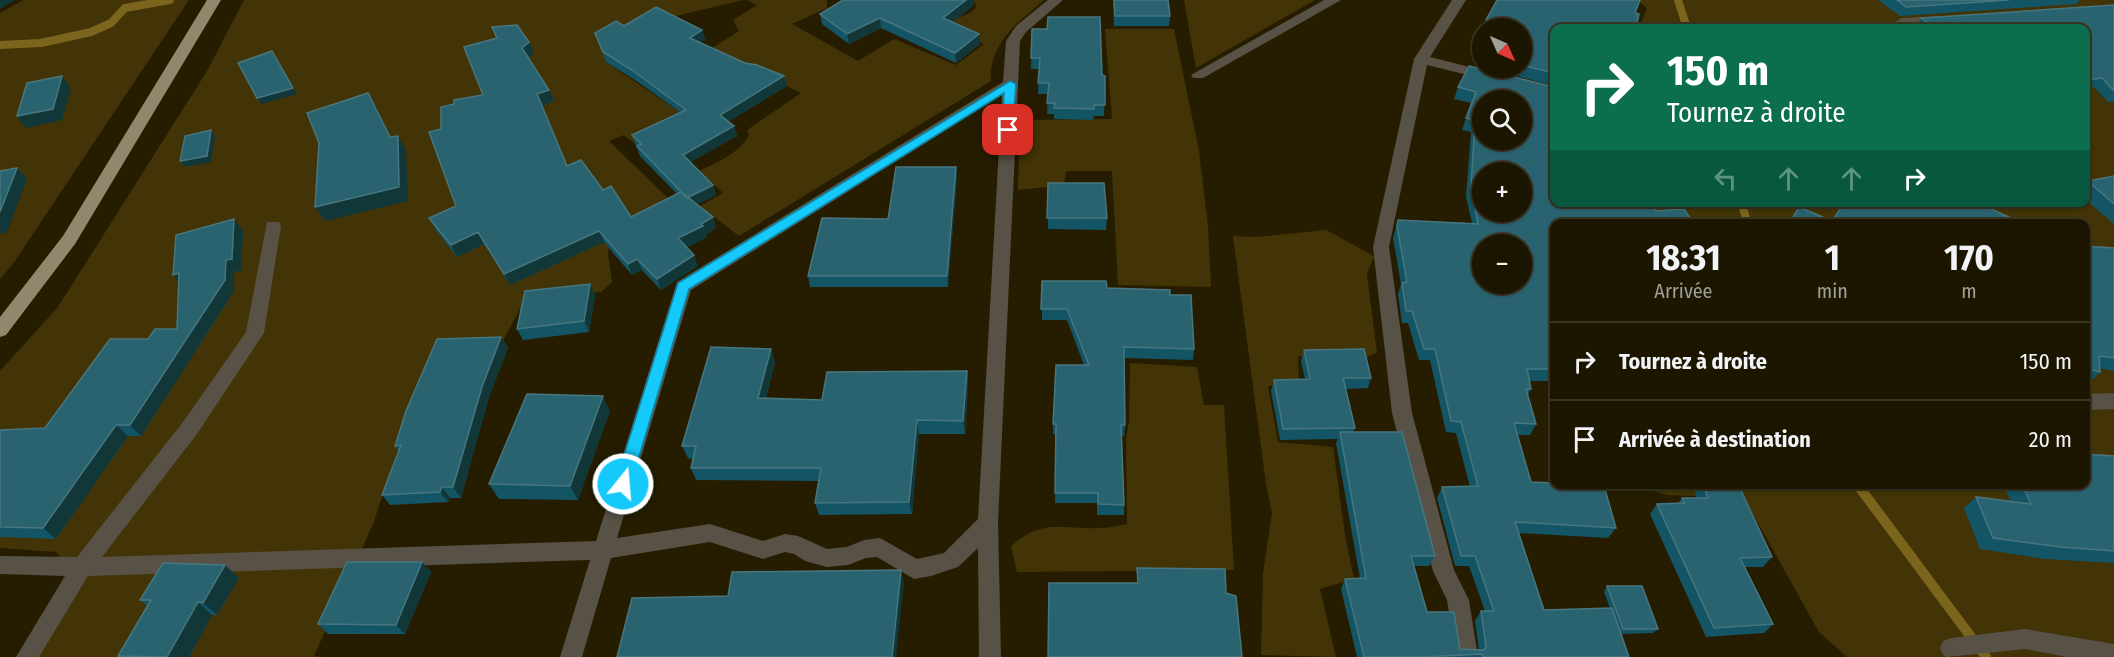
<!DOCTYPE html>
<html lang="fr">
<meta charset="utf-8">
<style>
body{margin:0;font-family:"Fira Sans Condensed",sans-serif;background:#251f0a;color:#f1f3f6;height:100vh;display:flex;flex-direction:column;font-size:22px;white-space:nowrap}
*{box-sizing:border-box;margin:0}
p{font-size:20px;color:#a09f99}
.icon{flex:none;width:33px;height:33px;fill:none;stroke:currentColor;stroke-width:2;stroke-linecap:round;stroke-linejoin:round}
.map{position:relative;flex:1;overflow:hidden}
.panel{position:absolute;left:1550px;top:219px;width:540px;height:270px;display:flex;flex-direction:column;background:#1c1600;border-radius:12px;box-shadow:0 2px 4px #0004,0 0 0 2px #3a3522}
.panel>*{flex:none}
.guide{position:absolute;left:1550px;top:24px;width:540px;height:183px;border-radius:12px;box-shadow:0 2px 4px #0004,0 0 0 2px #3a3522;background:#0b6e4f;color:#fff;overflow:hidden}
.needle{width:39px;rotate:135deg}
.fabs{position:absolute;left:1472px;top:18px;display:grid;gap:12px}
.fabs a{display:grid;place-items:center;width:60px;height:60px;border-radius:50%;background:#1c1600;box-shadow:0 2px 4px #0004,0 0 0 2px #3a3522;font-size:30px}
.pin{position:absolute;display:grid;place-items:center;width:51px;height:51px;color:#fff;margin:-26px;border-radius:12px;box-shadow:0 3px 9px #0006}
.me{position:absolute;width:66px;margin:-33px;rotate:17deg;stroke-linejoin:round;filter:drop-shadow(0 0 4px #0008)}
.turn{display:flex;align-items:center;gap:21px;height:126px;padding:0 18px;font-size:27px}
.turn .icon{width:78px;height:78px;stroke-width:2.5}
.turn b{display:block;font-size:42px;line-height:51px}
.lanes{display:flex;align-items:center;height:57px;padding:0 18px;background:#0003;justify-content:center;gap:30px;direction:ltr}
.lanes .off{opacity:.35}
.eta{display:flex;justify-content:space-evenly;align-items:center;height:102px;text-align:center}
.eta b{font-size:36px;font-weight:700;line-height:42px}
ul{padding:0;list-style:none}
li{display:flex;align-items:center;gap:18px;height:78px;padding:0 18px;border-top:2px solid #3a3522}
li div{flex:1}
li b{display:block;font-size:22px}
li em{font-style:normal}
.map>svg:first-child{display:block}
</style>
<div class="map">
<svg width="2114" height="657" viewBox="0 0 2114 657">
<rect width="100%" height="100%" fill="#261d00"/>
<!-- green -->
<path fill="#423406" d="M23,0H189L15,261L0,279V13Z
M244,0H743L609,32L599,42L606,62L674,108L689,114L673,127L635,144L624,135L609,141L670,200L611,233L608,254L612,282L601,292L524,302L501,344L405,429L373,524L314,656L323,657H35L81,580L56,552L0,548V371L58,307L207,71Z
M747,0H827V8L792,24L858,61L894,39L956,65L984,44L943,24L970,13L976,7L974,0H1044C1018,23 989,42 991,81L739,236L700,206L723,193L699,171C717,162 740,153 749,135L747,130L801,93L709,50L739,31L733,20L757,5Z
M1184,0H1315L1196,68Z
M1637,0H2114V657H1847L1819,632L1744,498L1667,495L1632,485L1769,484L1801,490L1806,484H2085V224H1688L1655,212L1653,203L2085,202V28H1639L1647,8Z
M1105,29H1174L1199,151L1208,226L1211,287L1118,285L1112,171H1066L1064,185L1018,190L1020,120L1112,119Z
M1326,230L1374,256L1367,274L1377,353L1366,357L1341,354L1298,356L1299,384L1268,386L1278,442L1333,447L1345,535L1354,579L1320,589L1336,657L1261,655L1263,574L1272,513L1266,484L1233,236L1257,237Z
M1130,363L1197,367L1204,405H1224L1234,570L1017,572L1011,546C1045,517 1062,530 1099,528C1109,528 1118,526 1127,524L1126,439L1129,422Z"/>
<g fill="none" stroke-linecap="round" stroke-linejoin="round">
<!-- stream-far1 -->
<path stroke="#7b651d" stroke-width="8" d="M1678,0L1687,28
M0,45L41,43L91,32L111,23L125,8L170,0
M1741,202L1748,224"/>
<!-- stream -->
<path stroke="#7b651d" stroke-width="10" d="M1857,484L1986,657"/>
<!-- minor -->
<path fill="#575245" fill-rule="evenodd" d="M1048,0H1063L1026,32L1020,41L998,522L1001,657H979L978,548L958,567L931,576L914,579L877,557L866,558L848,565L827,567L805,561L794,554L785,552L763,559L710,542L611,558L582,657H560L590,560L88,576L39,657H16L65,576L0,574V556L77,557L183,422L246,332L267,222H279L281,226L264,333L197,434L102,557L596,541L677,282L1003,82L1006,41L1016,26ZM1002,95L978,519L944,553L917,559L880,538L864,540L847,547L827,549L798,536L785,534L763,541L710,524L617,538L691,290Z
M1324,0H1341L1203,78H1193L1191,75Z
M1452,0H1466L1430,57L1493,73L1495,76L1488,80L1427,65L1389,247L1412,413L1454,570L1469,600L1478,657H1456L1447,600L1433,571L1392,413L1373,247L1414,59Z
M1942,16L1947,17L1949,20L1947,23L1902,26L1895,22L1902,18Z
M2114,393V409L2085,410V394Z
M2025,629L2114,644V657H2067L2025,649L1947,657L1943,655L1940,648L1943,641L1951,638Z"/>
<!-- major -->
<path fill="#90876c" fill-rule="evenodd" d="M207,0H221L75,244L6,335L0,337V317L63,236Z"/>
</g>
<!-- wall -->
<path fill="#135465" d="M1113,0H1168L1170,16L1169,26H1114Z
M1878,0H2080L2077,4L1900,16Z
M974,5L952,22L980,44L956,63L881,28L849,44L822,24L820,14Z
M2114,5V102H2108L2094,87L2085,88V28H1917L1915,27L1921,18Z
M1635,13L1554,28V86L1505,73L1507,68H1521V28H1483L1486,20Z
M624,26L702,30L705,39L700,42L787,86L729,121L734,126L737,136L690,162L713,185L716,195L697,204L713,217L716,228L706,234L707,237L687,247L698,266L661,290L642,270L632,275L604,242L510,285L484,244L457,257L436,230L429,218L456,206L441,129L454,104L483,95L464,47L534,53L528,58L554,101L541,106L567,166L603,190L631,217L677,194L640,156L632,135L680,112L635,80L606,62L595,33Z
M1032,29L1102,75L1105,76L1104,116H1094L1093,120L1054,119V114H1047L1048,94H1038L1039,69H1031Z
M1469,66L1554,224V381H1529L1531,389L1528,395L1536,424L1530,435H1517L1531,482L1616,528L1608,538L1518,533L1544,610L1610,608L1604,592L1607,586L1658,629L1653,633L1621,634L1629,657H1357L1341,589L1345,579L1360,578L1336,443L1338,439L1280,440L1271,391L1274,380L1305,379L1301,361L1304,350L1371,378L1368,388L1346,389L1355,428L1353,432L1435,556L1429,566H1414L1427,612L1460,649L1479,650L1475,621L1481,611H1485L1469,566H1455L1437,498L1442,487H1470L1456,433L1446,432L1430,360H1419L1408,323H1402L1398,294L1401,284L1393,238L1398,220L1472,223L1466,197L1471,132L1462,130L1471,103L1454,99L1458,87Z
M956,167L957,178L948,287H810L808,276L888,219Z
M2114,176V224L2085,199V184L2088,181Z
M1048,183L1107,218L1106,230L1048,229Z
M243,231L241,270L234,272V291L141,436H128L56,539L0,537V430L45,428L148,339L177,329L179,282Z
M2085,246L2114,248V371L2100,368V372L2089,383L2085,381Z
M1042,281L1170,295L1194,349L1193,360L1124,358L1125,425L1124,436H1122L1124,505V515H1097V503H1055L1056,434H1053V424L1084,365L1067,320H1042Z
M595,295L589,332L523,340L517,329Z
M501,337L508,348L489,397L461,498H450L448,502L390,505L382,495L399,452L395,446Z
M771,349L775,362L766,398L822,400L967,371L968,385L965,434H919L912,514L819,515L815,503L819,481L696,480L691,468L693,459L688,458L682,446Z
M610,411L578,500L499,499L489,484Z
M2114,456V563L2045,559L1980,549L1964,508L1976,497L2011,502L2003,484H2085Z
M1692,484H1738L1772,557L1763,567H1745L1773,624L1764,633L1706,637L1650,514L1657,504L1678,503L1682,498H1697Z
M422,562L431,572L405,634H328L318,624Z
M239,578L217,615H212L189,657H119L118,656L147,606L140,600Z"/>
<!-- shaded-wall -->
<path fill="#113738" d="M0,0H15L0,9Z
M966,0H974V5L944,28L943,18Z
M880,18L881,28L849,44L847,34Z
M702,30L705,39L692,47L690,38Z
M979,34L980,44L956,63L955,53Z
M529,42L534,53L527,59L522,48Z
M272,51L297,94L261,104L257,98Z
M62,76L71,88L62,120L26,128L17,116Z
M784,76L787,86L723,125L720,115Z
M549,90L554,101L541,106L537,94Z
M368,93L376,107L398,152L390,137Z
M734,126L737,136L686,165L683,155Z
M211,130L215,136L211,162L185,167L180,161Z
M398,136L406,150L408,201L325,221L315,207Z
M956,167L957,178L948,287L947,276Z
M17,168L27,179L7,232L0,234V212Z
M713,185L716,195L690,208L687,198Z
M713,217L716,228L706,234L707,237L682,250L678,238Z
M234,219L243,231L241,270L234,272V291L141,436L130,425Z
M599,231L604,242L510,285L504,274Z
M478,232L484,244L457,257L451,245Z
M694,255L698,266L661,290L657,279Z
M637,259L642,270L632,275L628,264Z
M179,273L182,286L173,275Z
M590,284L595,295L589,332L584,321Z
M501,337L508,348L489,397L461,498L453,487L482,387Z
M771,349L775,362L762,411L758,398Z
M967,371L968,385L965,434L963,421Z
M603,396L610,411L578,500L570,486Z
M917,420L919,434L912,514L909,502Z
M116,425L128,436L56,539L43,528Z
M442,487L450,498L448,502L440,492Z
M422,562L431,572L405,634L396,625Z
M225,565L239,578L217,615L203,603Z
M901,570L904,583L896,657H892Z
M198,602L212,615L189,657H167Z"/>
<!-- building -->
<path fill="#2a6370" stroke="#47767f" stroke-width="1.5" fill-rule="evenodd" d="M843,0H966L943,18L979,34L955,53L880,18L847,34L820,14Z
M1114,0H1168L1170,16H1115Z
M1497,0H1640L1635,13L1639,14L1636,28H1554V73L1521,65V33L1522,31L1521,28H1515L1486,20Z
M1897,0H2009L1906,7Z
M2114,5V91L2102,78L2085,80V28H1936L1921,18Z
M656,7L702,30L690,38L745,63L757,65L784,76L720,115L734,126L683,155L713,185L687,198L637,146L641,144L632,135L686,110L632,70L603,52L595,33L616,21L624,26Z
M1048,17H1100L1102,75L1105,76V105H1094V109L1054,108L1055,103H1047L1049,83H1038L1040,58H1031L1032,29H1047Z
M517,25L529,42L522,48L549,90L537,94L567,166L581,160L603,190L611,186L631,217L681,192L713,217L701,224L703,226L678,238L694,255L657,279L637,259L628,264L599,231L504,274L478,232L451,245L429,218L456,206L429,132L441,129V107L454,104V100L483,95L464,47L497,38L492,27Z
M272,51L293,88L257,98L238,63Z
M1469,66L1554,87V202H1652L1656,211L1684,209L1694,224H1554V369H1527L1531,389H1526L1536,424L1514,423L1531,482L1554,483V484L1604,486L1616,528L1515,522L1544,610L1612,608L1629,657H1483L1482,654L1423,657H1364L1345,579L1366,578L1340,432H1402L1435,556H1411L1427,612H1454L1460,649L1484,650L1486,647L1481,611H1494L1475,556H1461L1442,487L1478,486L1461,422L1451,421L1435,349H1424L1412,311H1406L1402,283L1407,282L1397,226L1398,220L1478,224L1471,186L1475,121L1466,118L1476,92L1458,87ZM1482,100H1521V140H1482ZM1482,172H1521V212H1482ZM1482,244H1521V284H1482Z
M62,76L53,109L17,116L27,83Z
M368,93L390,137L398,136L399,187L315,207L319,143L307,113Z
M211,130L207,156L180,161L185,136Z
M896,167H956L947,276H808L822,218L888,219Z
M17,168L0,212V171Z
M2114,176V204L2088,181Z
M1048,183H1104L1107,218H1047Z
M1845,202H1976L2024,224H1789L1799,207L1832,221Z
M234,219L232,259L226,260L225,280L130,425H116L43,528L0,527V430L45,428L110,339H148L155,329H177L179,273L173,275L176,235Z
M2085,246L2114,248V358L2099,356L2100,372L2085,368Z
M1042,281H1106L1107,288L1170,290V295H1191L1194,349L1124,347L1125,425H1121L1124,505L1098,504V493H1055L1056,424H1053L1056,365H1089L1067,309H1041Z
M590,284L584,321L517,329L525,291Z
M501,337L482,387L453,487H442L440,492L382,495L401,445L395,446L406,411L437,339Z
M711,347L771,349L758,398L822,400L827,372L967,371L963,421L917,420L909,502L815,503L821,468H691L696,446H682Z
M1364,349L1371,378H1343L1355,428L1283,429L1274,380L1310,379L1304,350Z
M527,394L603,396L570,486L489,484Z
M2085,454L2114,456V551L2060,547L1993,538L1976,497L2031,504L2022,484H2085Z
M1703,484H1738L1772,557L1740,558L1773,624L1714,628L1657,504L1684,503L1682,498H1708Z
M347,562H422L396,625L318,624Z
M163,563L225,565L203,603L198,602L167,657L118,656L151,600H140Z
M1137,568L1225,569L1226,593L1236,596L1242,657H1048L1049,583H1138Z
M901,570L892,657H617L632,598L728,596L732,572Z
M1607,586H1642L1658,629H1623Z"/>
<!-- route -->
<path fill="#15cafb" stroke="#0e83a3" stroke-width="1.5" d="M1010,81L1016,84L1012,133H1004L1002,130L1004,93L689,289L631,484L628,489L623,491L618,489L615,484L678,283Z"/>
</svg>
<div class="fabs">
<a><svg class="needle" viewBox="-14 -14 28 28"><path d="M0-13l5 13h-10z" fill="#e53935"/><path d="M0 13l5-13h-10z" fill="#a09f99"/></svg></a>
<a><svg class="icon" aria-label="search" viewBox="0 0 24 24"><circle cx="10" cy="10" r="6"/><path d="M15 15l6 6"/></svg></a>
<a>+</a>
<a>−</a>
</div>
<div class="pin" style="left:1008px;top:130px;background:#d93025"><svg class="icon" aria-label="arrive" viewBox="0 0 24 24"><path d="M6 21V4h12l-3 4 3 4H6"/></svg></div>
<svg class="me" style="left:623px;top:484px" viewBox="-20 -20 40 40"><circle r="17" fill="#15cafb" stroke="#fff" stroke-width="3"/><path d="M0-11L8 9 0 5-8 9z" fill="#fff"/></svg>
<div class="guide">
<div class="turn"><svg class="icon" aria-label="right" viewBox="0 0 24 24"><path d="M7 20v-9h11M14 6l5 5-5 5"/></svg><div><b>150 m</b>Tournez à droite</div></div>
<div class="lanes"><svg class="icon off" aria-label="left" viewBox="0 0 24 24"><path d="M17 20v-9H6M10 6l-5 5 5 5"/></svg><svg class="icon off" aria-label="ahead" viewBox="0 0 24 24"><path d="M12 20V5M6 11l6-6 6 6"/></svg><svg class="icon off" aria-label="ahead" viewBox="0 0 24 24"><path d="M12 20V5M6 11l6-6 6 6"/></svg><svg class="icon" aria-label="right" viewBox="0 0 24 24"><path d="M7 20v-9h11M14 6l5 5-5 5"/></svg></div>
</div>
<section class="panel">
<div class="eta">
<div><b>18:31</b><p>Arrivée</p></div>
<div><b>1</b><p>min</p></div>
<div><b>170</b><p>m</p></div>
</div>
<ul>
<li><svg class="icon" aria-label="right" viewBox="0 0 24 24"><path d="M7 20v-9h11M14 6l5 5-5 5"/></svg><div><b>Tournez à droite</b></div><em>150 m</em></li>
<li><svg class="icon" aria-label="arrive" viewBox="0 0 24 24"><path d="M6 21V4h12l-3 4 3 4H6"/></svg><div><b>Arrivée à destination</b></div><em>20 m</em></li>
</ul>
</section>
</div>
